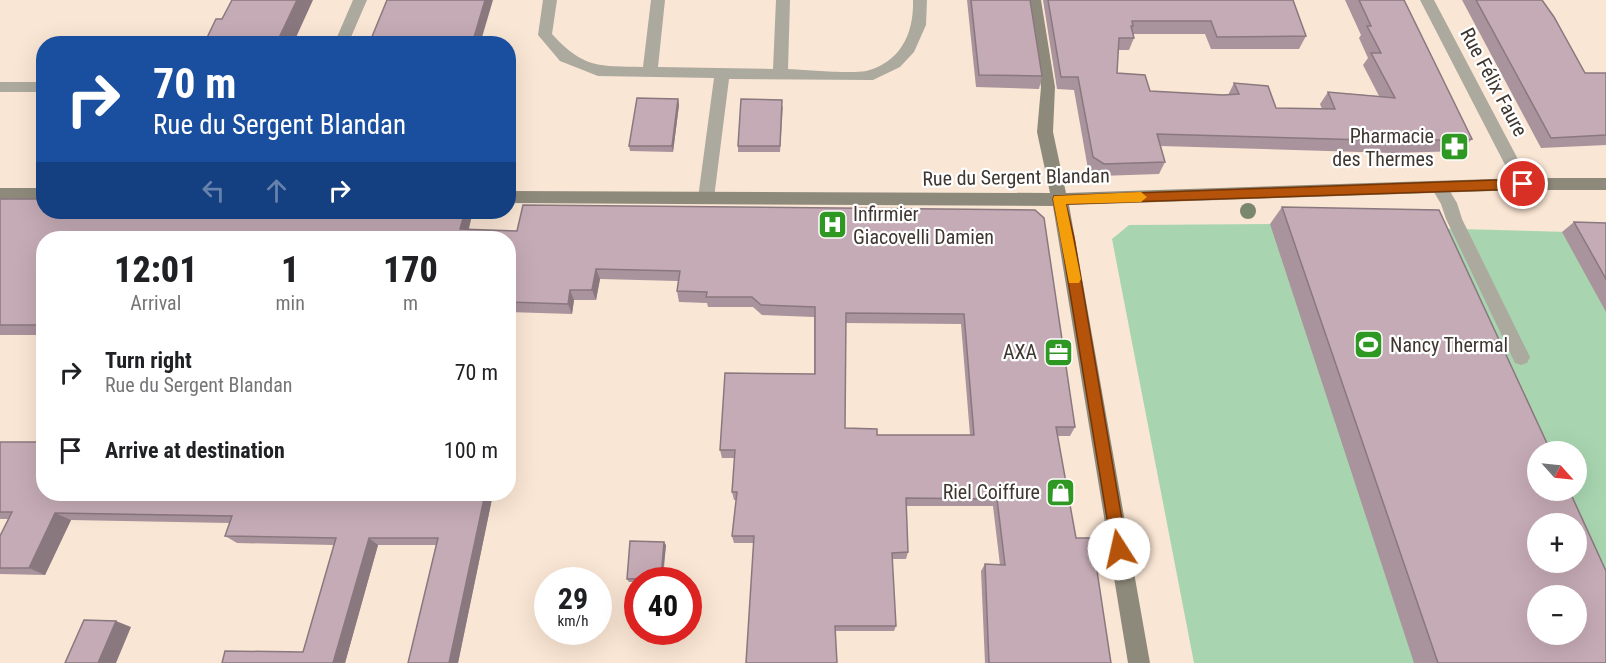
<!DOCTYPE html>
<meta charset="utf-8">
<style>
body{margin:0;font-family:"Roboto Condensed",sans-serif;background:#f6f6f6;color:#202124;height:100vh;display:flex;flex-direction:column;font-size:22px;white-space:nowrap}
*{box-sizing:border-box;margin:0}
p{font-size:20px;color:#757577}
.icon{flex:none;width:33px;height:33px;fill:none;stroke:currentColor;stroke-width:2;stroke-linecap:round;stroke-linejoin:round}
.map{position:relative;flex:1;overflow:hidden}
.panel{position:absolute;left:36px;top:231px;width:480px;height:270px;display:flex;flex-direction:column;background:#fff;border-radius:24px;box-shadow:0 6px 24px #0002}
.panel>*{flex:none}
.guide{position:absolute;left:36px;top:36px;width:480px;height:183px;border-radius:24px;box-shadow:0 6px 24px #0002;background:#1a4fa0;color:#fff;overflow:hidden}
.needle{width:39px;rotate:117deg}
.fabs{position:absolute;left:1527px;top:441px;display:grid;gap:12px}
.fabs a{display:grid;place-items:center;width:60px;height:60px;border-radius:50%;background:#fff;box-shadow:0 6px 24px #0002;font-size:30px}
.speed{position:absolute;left:534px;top:567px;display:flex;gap:12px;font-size:30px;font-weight:700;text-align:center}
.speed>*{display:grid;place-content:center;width:78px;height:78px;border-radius:50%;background:#fff;box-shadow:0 6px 24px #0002;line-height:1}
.speed small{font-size:15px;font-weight:400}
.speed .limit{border:9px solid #d22;background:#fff;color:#111}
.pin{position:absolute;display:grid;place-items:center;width:51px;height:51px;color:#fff;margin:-26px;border:3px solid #fff;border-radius:50%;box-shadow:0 2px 6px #0007}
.me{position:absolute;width:66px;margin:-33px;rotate:350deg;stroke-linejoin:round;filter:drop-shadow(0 0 4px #0008)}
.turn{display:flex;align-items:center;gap:21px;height:126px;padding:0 18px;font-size:27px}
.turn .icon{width:78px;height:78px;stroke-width:2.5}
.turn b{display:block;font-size:42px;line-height:51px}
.lanes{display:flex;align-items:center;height:57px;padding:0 18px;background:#0003;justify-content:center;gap:30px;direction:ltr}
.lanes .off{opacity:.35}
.eta{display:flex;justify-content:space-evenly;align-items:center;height:102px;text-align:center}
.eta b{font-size:36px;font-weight:800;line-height:42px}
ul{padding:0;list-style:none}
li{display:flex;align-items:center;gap:18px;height:78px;padding:0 18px}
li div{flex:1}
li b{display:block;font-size:22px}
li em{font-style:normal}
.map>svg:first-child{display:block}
</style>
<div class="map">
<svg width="1606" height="663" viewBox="0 0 1606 663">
<rect width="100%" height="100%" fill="#fae6d4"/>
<!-- green -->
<path fill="#a8d5b0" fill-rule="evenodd" d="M1270,224L1606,233V663H1194L1112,239L1129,225ZM1538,452H1576V490H1538ZM1538,524H1576V562H1538ZM1538,596H1576V634H1538Z"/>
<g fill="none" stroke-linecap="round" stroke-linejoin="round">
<!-- lane -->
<path fill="#aca99f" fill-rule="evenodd" d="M353,0H367L348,44H334Z
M543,0H557L552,34C584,69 599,66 643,67L651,0H665L658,67L773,69L776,0H790L788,69C806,70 851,74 866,71C901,62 914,33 913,0H927L926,25L914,52L900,67L873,80L729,79L714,198L712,202L706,204L700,202L698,198L714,78L598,76L560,61L538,35Z
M0,82H44V92H0Z
M1439,181L1445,183L1457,203L1462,219L1530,357L1527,363L1521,365L1515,363L1446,219L1441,204L1431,187L1433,183Z"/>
<!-- street -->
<path fill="#aca99f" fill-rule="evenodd" d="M1420,0H1434L1531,184L1529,188H1517Z"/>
<!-- secondary -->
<path fill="#8e8a7b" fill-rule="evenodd" d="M1027,0H1041L1055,87L1053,132L1066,193L1523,178H1606V190H1523L1069,205L1150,663H1128L1053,206L508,203V191L1050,193L1037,132L1041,87Z
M0,188H44V200H0Z"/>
</g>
<!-- trees -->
<circle fill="#78876e" cx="1248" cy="211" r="8"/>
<!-- wall -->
<path fill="#a9939c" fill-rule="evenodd" d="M967,0H1030L1042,76L1039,89L976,87Z
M1043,0H1293L1306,36L1299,49H1211L1205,34H1133L1134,38L1129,50H1118L1117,73L1150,91L1228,95L1234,83L1276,108L1322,109L1320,104L1328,92L1379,96L1363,65L1368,58L1359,38L1361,35L1345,0H1404L1472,139L1461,151L1393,153L1161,146L1165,162L1159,174L1099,176L1088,169L1074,90L1057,89Z
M1462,0H1542L1585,73H1606V145L1541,148Z
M678,99L679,105L673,152L630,151L629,146Z
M783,106L780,152H738V146Z
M0,199L44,212H471L472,215L469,229L517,231L1035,210L1075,427L1070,436H1057L1076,538L1111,663H985L981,571L985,564L1000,565L993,506H906L908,552L906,559H892L896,626L894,631H836L754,543H734L732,536L737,500H734L732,492L735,458H722L720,450L814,374V317L762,315L753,307H708L707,303L679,302L677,291L678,281L600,279L596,300H574L572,314L508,312V238H44V335H0ZM845,323L961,324L970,435H877L845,428Z
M1282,207L1606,663H1414L1270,224Z
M1574,222L1606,223V312L1562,232Z
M0,442L493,494L458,663H408L436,545H378L345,663H222L303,652L334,545L237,543L225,536L230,523L71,520L45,575L0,574V536L8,519H0Z
M666,545L663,580H638V582H629L627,579Z"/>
<!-- shaded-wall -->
<path fill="#8a787f" d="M297,0H313L293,44H276Z
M485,0H493L480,44H472Z
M678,99L679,105L673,152L672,146Z
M465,212H471L472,215L466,238L460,229Z
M596,269L600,279L596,300L592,290Z
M570,290L574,300L572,314L568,304Z
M485,494H493L458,663H449Z
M55,513L71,520L45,575L29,568Z
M369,538L378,545L345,663H333Z
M664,542L666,545L662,580L661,578Z
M116,621L131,627L116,663H98Z"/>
<!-- building -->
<path fill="#c5abb5" stroke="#8a787f" stroke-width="1.5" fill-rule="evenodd" d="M232,0H297L276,44H204L216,19H222Z
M387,0H485L472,44H369Z
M971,0H1030L1042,76L979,75Z
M1048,0H1293L1306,36L1217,37L1211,21H1132L1133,26H1131L1134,38H1119L1117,73L1145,75L1150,91L1223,95L1239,94L1234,83L1268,86L1276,108L1335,109L1328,92L1395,98L1371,53H1381L1367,26H1371L1359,0H1404L1472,139L1403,141L1157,134L1165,162L1104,164L1093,157L1078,77H1061Z
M1476,0H1542L1554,17L1585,73H1606V135L1551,138Z
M637,98L678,99L672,146H629Z
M741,99L782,100L780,146H738Z
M0,199H44V212H465L460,229L517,231L523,205L1035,210L1044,218L1075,427H1056L1076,538H1092L1111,663H989L985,564L1005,565L997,499L906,498L908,552L892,553L896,626H835L837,663H746L754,536H732L737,492H732L735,450H720L725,373L815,374V307L761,305L752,297H706L707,292L677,291L680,271L596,269L592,290H570L568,304L508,302V238H44V325H0ZM846,313L964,314L974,435H877V429L845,428Z
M1282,207L1439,210L1551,452H1538V490H1569L1606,571V663H1438ZM1538,524H1576V562H1538ZM1538,596H1576V634H1538Z
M1574,222L1606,223V279Z
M0,442H44V494H485L449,663H408L438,538H369L333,663H222L225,651L303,652L336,538L225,536L232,516L55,513L29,568H0V536L12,512H0Z
M630,541L664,542L661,578L627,579Z
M84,620L116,621L98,663H65Z"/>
<!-- route -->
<path fill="#b45309" stroke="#753606" stroke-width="1.5" d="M1523,179L1529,184L1523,189L1066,204L1074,238L1127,549L1124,555L1119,557L1113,555L1061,238L1053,199L1054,196Z"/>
<!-- slow -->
<path fill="#f59e0b" d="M1141,192L1147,197L1141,202L1066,204L1081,279L1079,283H1069L1053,199L1054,196Z"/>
<!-- icons -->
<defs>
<symbol id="pharmacy-square" viewBox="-11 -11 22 22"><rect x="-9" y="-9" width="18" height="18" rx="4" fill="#2e9822" stroke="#fff"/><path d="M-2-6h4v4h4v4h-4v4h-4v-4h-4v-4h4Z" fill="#fff"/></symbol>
<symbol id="hospital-square" viewBox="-11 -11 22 22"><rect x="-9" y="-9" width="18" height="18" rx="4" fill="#2e9822" stroke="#fff"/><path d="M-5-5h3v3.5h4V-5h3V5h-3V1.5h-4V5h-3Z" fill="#fff"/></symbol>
<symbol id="stadium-square" viewBox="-11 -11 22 22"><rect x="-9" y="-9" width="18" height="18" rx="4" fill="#2e9822" stroke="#fff"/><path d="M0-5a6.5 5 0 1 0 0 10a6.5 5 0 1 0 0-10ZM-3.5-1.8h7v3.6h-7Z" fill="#fff"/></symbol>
<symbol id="office-square" viewBox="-11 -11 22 22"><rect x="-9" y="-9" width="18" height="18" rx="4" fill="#2e9822" stroke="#fff"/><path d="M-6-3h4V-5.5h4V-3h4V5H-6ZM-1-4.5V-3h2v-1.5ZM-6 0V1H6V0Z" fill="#fff"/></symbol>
<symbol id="shop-square" viewBox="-11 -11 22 22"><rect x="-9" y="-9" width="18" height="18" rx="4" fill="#2e9822" stroke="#fff"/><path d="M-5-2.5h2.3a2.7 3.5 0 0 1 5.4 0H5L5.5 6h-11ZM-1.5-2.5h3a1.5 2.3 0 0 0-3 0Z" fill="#fff"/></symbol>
</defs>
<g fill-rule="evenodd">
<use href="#pharmacy-square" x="1438" y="130" width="33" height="33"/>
<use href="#hospital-square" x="816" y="208" width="33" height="33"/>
<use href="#stadium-square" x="1352" y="328" width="33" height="33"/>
<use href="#office-square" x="1042" y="336" width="33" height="33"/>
<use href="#shop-square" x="1044" y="476" width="33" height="33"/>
</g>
<g text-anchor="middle" stroke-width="4.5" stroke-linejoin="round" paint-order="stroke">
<!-- street labels -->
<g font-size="20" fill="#3e362f" stroke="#fff">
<text transform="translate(1494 82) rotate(62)" y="7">Rue Félix Faure</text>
<text transform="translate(1016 177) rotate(-1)" y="7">Rue du Sergent Blandan</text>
</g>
<!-- poi labels -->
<g font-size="20" fill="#3e362f" stroke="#fff" text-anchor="end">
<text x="1434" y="143">Pharmacie<tspan x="1434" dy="23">des Thermes</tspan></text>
<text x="853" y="221" text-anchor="start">Infirmier<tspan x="853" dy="23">Giacovelli Damien</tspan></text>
<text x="1390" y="352" text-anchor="start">Nancy Thermal</text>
<text x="1037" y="359">AXA</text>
<text x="1040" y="499">Riel Coiffure</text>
</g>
</g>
</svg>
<div class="fabs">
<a><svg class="needle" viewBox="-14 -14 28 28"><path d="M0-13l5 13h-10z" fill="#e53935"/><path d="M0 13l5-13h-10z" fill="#757577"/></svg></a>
<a>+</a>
<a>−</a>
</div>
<div class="speed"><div>29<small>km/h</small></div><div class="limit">40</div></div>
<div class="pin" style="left:1523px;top:184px;background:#d93025"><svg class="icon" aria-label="arrive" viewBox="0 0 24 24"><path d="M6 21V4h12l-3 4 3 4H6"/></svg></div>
<svg class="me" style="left:1119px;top:549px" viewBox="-20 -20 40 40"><circle r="19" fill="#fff"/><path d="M0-13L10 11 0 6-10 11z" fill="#b45309"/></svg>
<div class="guide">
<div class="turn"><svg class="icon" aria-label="right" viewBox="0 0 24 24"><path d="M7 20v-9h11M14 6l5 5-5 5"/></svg><div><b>70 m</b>Rue du Sergent Blandan</div></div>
<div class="lanes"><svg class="icon off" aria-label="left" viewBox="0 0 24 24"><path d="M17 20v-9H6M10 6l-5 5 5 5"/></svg><svg class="icon off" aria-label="ahead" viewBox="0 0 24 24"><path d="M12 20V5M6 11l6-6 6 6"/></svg><svg class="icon" aria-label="right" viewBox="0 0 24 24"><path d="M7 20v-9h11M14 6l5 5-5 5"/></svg></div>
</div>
<section class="panel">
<div class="eta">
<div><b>12:01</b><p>Arrival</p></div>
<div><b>1</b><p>min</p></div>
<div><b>170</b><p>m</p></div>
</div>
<ul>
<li><svg class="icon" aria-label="right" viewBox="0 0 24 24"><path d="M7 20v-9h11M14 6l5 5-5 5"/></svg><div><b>Turn right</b><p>Rue du Sergent Blandan</p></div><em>70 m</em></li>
<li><svg class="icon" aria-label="arrive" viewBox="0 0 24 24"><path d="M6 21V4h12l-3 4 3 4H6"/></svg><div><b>Arrive at destination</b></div><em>100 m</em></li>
</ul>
</section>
</div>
